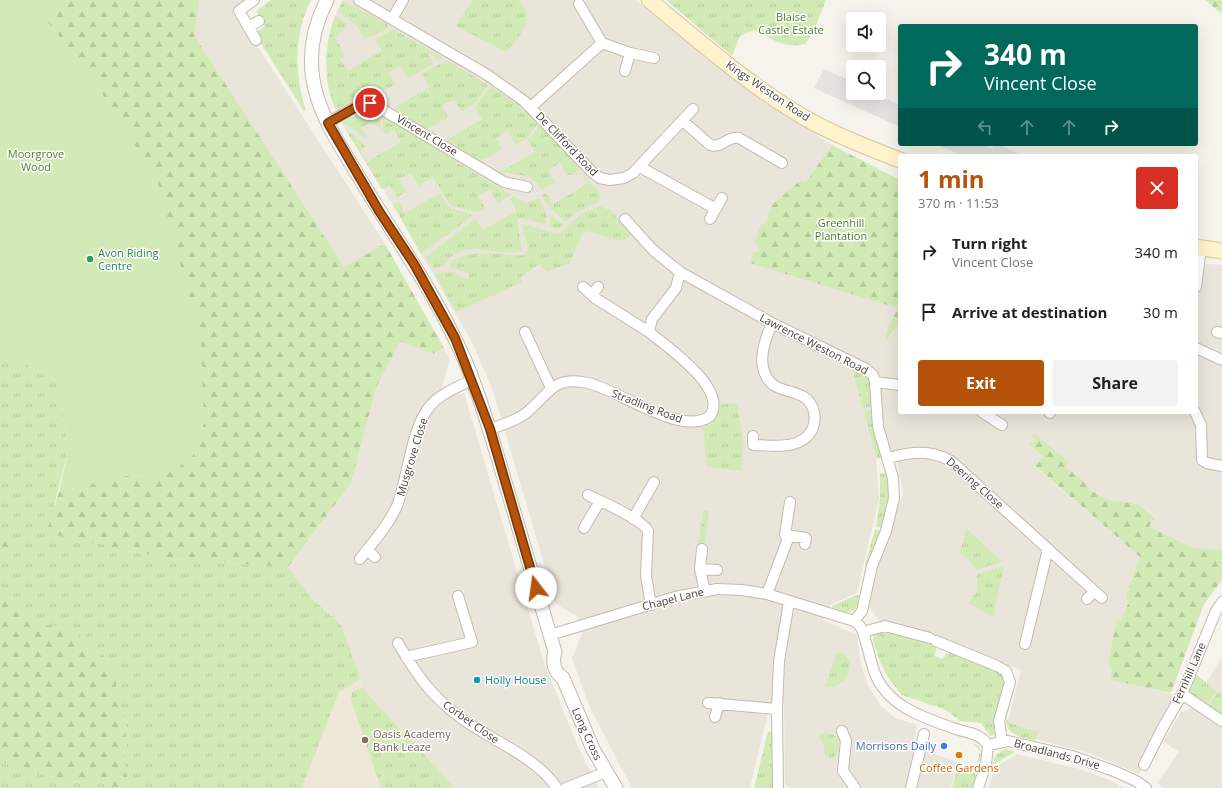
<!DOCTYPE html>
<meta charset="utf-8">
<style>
body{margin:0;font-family:"Open Sans",sans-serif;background:#f2f2f2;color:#202124;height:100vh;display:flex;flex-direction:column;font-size:15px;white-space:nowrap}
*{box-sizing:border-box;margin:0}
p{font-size:13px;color:#757577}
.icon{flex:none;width:22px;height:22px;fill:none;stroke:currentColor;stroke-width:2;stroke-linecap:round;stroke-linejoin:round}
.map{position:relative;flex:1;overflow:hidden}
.drawer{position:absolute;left:898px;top:154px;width:300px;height:260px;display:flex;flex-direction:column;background:#fff;border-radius:4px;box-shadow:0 4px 16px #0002}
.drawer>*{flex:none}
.top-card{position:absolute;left:898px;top:24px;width:300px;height:122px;border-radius:4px;box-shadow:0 4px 16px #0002;background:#00695c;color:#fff;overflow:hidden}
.buttons{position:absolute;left:846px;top:12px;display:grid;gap:8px}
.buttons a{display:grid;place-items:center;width:40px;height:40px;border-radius:4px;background:#fff;box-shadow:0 4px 16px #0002;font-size:20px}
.pin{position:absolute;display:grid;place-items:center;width:34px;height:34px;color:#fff;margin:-17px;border:2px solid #fff;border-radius:50%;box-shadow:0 1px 4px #0007}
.me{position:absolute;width:44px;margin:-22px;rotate:345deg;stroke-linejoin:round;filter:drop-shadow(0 0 3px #0008)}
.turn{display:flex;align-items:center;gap:14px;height:84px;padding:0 20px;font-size:18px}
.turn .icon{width:52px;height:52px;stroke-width:2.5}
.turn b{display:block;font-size:28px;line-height:34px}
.lanes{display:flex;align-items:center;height:38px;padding:0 20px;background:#0003;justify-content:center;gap:20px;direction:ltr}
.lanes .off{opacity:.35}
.round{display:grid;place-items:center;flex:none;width:42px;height:42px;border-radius:4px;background:#f2f2f2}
.head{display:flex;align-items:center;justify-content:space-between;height:68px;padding:0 20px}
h1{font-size:24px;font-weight:700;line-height:30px;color:#b45309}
.primary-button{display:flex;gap:8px;margin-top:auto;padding:8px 20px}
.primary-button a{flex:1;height:46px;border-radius:4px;background:#b45309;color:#fff;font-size:16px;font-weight:700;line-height:46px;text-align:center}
.primary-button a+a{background:#f2f2f2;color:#202124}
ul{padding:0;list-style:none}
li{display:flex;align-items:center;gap:12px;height:60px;padding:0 20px}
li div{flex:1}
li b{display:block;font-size:15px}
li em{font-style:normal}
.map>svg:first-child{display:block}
</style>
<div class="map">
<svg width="1222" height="788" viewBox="0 0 1222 788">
<defs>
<pattern id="grass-tufts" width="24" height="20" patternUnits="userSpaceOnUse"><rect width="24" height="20" fill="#d2eab5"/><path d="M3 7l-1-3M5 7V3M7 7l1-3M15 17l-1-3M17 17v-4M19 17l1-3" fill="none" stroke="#b6ca9c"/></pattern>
<pattern id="forest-firs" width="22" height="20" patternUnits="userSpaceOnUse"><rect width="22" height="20" fill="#d2eab5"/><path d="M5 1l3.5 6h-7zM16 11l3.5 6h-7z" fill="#b6ca9c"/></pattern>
</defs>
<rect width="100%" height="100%" fill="#f6f3ec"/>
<!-- residential -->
<path fill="#eae5da" d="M200,0H247L234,10L385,244L344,268L194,35Z
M342,0H635L785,114L832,145L805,183L769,215L766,223L763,225L898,308L888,328L891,337L896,326L900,323V412H1196V263L1222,265V550L1193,548L1149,526L1155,517L1138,504L1108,500L1090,490L1087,484L1035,441L1044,457L1035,467L1140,557L1125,598L1129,602L1121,619L1110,680L1177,695L1139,774L1092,754L1027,737L1007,725L1021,670L934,635L879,620L868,605L879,558L903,493L895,453L876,458L879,499L857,593L830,605L823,620L857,635L861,665L869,687L880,705L895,718L917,725L913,746L957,762L951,788H790L785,784L784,700L772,697L750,788H632L590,708L572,658L582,634L578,617L556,604L493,391L472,342L393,205L344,127L330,95L327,79L329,42L333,21Z
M400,342L433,354L444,348L450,360L441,390L446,399L453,395L464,393L544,663L579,749L599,788H455L365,691L341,625L310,596L288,567L351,483L376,388Z
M1222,657V788H1164L1157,783L1179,752L1164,742L1166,737L1181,712L1190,709Z
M1017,754L1080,769L1110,780L1124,788H989L994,768Z"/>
<!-- education -->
<path fill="#efe8d6" d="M361,679L365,691L455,788H302L339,692Z"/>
<!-- grass -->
<path fill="url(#grass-tufts)" d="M271,0H311C294,33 294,75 306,110L304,111L258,39L261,37L257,32L265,26L256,11Z
M472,0H518C538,16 519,38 506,52L456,26Z
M666,0H826L812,35L805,44C784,49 773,39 754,30L740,36L732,56Z
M343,1L387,24L388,28C380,33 372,35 365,39L357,26L338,11Z
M336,15L348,25L335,38L345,56L340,60L348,71L382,51L375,38L380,37L393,29L443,58L438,61L432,54H428L433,64L408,78L400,66L388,73L395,84L373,98H357L336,110C323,82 323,43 336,15Z
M447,60L488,85L475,103L461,111L454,99L442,106L448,117L429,128H424L394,108L429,87L422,74Z
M491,86L522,108L538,123L527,138L516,145L507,131L496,138L502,149L487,158L479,160L447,140L482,119L475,107Z
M367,110L380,114L381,131L373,121L361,128L368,140L343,122Z
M383,116L511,195L498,203L490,189L478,196L485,209L477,212L451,206L433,177L419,186L411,173L399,179L406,192L397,197L390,185L382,189L344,127L366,147L360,151L367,162L401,142L394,130L386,135L383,131Z
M540,125L581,169L571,175H567L560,163L548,170L555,182L542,190L532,177L500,172L535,152L528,140Z
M581,172L601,195L598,202L574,213L566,222L548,206L542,195L546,193L553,204L587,184Z
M440,193C443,198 445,203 449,207C455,212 468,210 472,216L421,254L393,205L399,202L405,213Z
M514,196L526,203L539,198L547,216L545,224L521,218L517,221L522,251C495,258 463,235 443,266L432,268L426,257L473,221L476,219L483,230L517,211L510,199Z
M601,206L605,209H610L631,236L622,241L587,231L582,234L570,263L547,272L539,264L521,277L522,282L456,312L434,273L454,272L467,279L469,274L450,267V264C470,246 501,257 525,255L528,248L522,224L555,233L562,232L581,214Z
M551,216H552L564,225L558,229L549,226Z
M0,360L21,362L56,381L69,447L54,506L122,553L133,551L170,559L288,567L310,596L341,625L361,679L339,692L302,788H130L123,760L126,743L125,720L121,707V699L116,687V675L101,653L87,647L78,633L71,629L59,626H50L40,623L0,590V553L19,545L0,532Z
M851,365L868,375L871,385L872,406L863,409Z
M737,403L744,446L741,471L707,467L703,428C714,424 719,416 718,405Z
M872,410L873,426L883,457L877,459L864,412Z
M886,473L889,497L883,528L876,527L880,499V474Z
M703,510L709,511L705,546L698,545Z
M966,528L1002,562L976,570L969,560L960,554Z
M875,529L882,531L867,565H865Z
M1004,566L1003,571L993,617L969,603L977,591V574Z
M857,595L859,596L858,605L853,611L847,612L832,608V606Z
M882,631C896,632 928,637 936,647L935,656L942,659L947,653L953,652L1002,673L1006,680L995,735L990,736L981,723L960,721L946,710L902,695L889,679L881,664L873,642L874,634Z
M837,652L846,655C847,658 850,662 850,664C851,678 838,689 825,687Z
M1195,673L1216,691L1206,705L1190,694L1188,690Z
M363,687L365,691L455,788H381L351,700L352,692Z
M1218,692L1222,695V716L1208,706Z
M1006,718L1010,723L1038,732L1035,741C1022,737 1005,735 1006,718Z
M768,731L773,733L774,788H754Z
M822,733L834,735L839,739V749L834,758H829L824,753V745L819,738Z
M973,743L979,746L981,755L972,788H952L958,764L976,769L980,751Z
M1005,749L1014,751V753L992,765L996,755Z
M0,761L65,781L105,783L114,788H0Z"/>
<!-- forest -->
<path fill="url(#forest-firs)" d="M68,0H200L194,35L344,267L385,244L444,348L433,354L400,342L376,388L351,483L288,567L170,559L133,551L122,553L110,546L46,533L59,492L126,476L154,477L157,180L85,67L46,20Z
M1205,0H1222V14Z
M832,145L900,180V323C893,329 891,337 884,342L888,328L898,308L750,263L753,253L760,251L755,243L760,225L766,223L772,205L801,180L805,183Z
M1034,433L1069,462L1066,467L1087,484L1090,490L1108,500L1138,504L1155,518L1149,526L1193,548L1222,550V580L1204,604L1171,693L1110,680L1112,668L1108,664L1116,622L1121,619L1129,602L1125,598L1140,557L1035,466L1044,457L1029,444L1035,441L1032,437Z
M0,533V532L19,545L0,553Z
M0,590L40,623L50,626H59L71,629L78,633L87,647L101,653L116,675V687L122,699L121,707L125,720L126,743L123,760L130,788H114L105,783L65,781L0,761Z"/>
<!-- pitch -->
<path fill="#d2eab5" d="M0,0H68L46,20L85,67L157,180L201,338L204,423L196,449L191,459L169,473L154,477L126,476L59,492L69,447L56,381L21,362L0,360Z"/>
<!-- parking -->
<path fill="#e5e3e0" d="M824,69L853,82V93H875L900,105V127L814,88Z
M936,144H982L992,149L994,144H997L1025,156H962Z"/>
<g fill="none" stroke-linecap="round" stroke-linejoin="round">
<defs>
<path id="minor" d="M254,0L239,11L256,40
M359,0L486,74L524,101L593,173L600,178L610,180L624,178L633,173L693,109
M579,4L602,43L630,53L654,58
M392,19L403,0
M248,27L259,21
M625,71L630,53
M531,107L602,43
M683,121L710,145C721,149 727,136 739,138L782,163
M327,123L361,104H373L504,182L527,187
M640,167L716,209
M625,219L653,250L680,272L772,323L866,369L873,375L875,382L878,427L893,478L894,498L886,531L872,566L862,611L854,621
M710,219L722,198
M583,287L595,298L649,332
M1196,287L1201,248
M592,295L598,287
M525,332L551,388
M1217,332L1222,333
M1196,348L1222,360
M875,382L900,385
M982,412L1002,425
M1049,412L1050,413
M1195,412L1201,425L1202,460L1207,463L1222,466
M490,429C502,425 516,421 526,413C549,395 552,375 588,383C617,389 683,438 710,416C729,389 666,346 649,332L652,319L676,288L680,272
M753,436V445C773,445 800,451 812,430C817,420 815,404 804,397C791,389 774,392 766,376C757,359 766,338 772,323
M888,458C911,452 930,449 951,461L1102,598
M588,495C602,502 642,519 648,531L646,576L651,605
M790,502L785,535L806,538L805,544
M633,519L654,482
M584,528L600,501
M702,549L700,569L705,591
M367,550L375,557
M360,559C373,542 388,526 397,506C408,478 411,428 430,406C441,393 458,387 472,380
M700,569L717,570
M767,594L789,536
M1087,599L1094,591
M863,632L885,626L930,638
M550,635L675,597L717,589L742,590L767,594L854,621L860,626L863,632C867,645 870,658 874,671C886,706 924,718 956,729C968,733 980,733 988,745
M936,641L997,666L1006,671L1010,682L999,721L1002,741
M398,643C417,675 430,695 461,718C492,741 534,755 557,788
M1025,644L1048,549
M406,657L472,642L458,596
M1182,694L1222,721
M708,703L777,709
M715,717L719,703
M842,731L846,741L843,771L855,788
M988,745L1008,741L1072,756L1114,771L1136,781L1146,788
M1144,765L1162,729L1182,694L1216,611L1222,602
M566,788L606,772
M778,788L777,709L779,661L789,602
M911,788L924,734
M978,788L986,764L988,745"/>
<path id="tertiary" d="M327,0C312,29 307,61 316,93C324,122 341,147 356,172C388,227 426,279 454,337C474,376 486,419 499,461C518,524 536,588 555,652C552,662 554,672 563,678L593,749L616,788"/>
<path id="secondary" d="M649,0C703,44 755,91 816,124C843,138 871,149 900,160
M1196,247L1222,251"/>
</defs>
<!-- minor casing -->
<use href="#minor" stroke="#c2bbae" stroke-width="12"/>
<!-- tertiary casing -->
<use href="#tertiary" stroke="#c2bbae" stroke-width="15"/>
<!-- secondary casing -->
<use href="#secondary" stroke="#d6c79b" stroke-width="17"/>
<!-- minor -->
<use href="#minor" stroke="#fff" stroke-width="10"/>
<!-- tertiary -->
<use href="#tertiary" stroke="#fff" stroke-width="13"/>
<!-- secondary -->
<use href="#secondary" stroke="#fff3cd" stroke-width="15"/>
</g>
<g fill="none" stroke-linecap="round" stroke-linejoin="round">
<defs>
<path id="route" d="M370,103L358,106L328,123L379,211L414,264L455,338L490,429L536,588"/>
</defs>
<!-- route casing -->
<use href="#route" stroke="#753606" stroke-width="10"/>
<!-- route -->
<use href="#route" stroke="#b45309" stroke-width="7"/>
</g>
<!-- markers -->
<circle fill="#2e9e5b" stroke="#fff" stroke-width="1.5" cx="90" cy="259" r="4"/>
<circle fill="#0f9aa8" stroke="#fff" stroke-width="1.5" cx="477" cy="680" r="4"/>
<circle fill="#8d6e63" stroke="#fff" stroke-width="1.5" cx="365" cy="740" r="4"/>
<circle fill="#3f7fe0" stroke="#fff" stroke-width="1.5" cx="944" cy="746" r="4"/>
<circle fill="#e8710a" stroke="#fff" stroke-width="1.5" cx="959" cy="755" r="4"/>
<g text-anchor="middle" stroke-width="3" stroke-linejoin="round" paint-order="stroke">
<!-- park labels -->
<g font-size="11" fill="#4a7f2a" stroke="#fff">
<text x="791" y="21">Blaise<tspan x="791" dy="13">Castle Estate</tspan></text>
<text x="36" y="158">Moorgrove<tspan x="36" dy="13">Wood</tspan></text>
<text x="841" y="227">Greenhill<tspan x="841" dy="13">Plantation</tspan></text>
</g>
<!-- street labels -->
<g font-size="11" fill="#4b4439" stroke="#fff">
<text transform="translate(768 91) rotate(34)" y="4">Kings Weston Road</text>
<text transform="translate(427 135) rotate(31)" y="4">Vincent Close</text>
<text transform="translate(567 144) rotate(46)" y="4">De Clifford Road</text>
<text transform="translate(814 344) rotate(27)" y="4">Lawrence Weston Road</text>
<text transform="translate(647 406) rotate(21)" y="4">Stradling Road</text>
<text transform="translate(412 457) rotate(-73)" y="4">Musgrove Close</text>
<text transform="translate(975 483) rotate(41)" y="4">Deering Close</text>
<text transform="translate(673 599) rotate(-14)" y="4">Chapel Lane</text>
<text transform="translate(1189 673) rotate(-66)" y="4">Fernhill Lane</text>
<text transform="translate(471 722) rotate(35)" y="4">Corbet Close</text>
<text transform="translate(587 734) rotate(65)" y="4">Long Cross</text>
<text transform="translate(1057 754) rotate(15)" y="4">Broadlands Drive</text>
</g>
<!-- leisure labels -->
<g font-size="11" fill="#27864d" stroke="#fff" text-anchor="start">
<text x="98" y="257">Avon Riding<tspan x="98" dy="13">Centre</tspan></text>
</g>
<!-- culture labels -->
<g font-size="11" fill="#0d838f" stroke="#fff" text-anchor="start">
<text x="485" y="684">Holly House</text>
</g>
<!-- education labels -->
<g font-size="11" fill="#785e54" stroke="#fff" text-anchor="start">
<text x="373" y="738">Oasis Academy<tspan x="373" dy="13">Bank Leaze</tspan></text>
</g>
<!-- shop labels -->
<g font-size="11" fill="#366cbe" stroke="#fff" text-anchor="end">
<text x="936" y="750">Morrisons Daily</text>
</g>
<!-- food labels -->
<g font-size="11" fill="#c56008" stroke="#fff">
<text x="959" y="772">Coffee Gardens</text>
</g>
</g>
</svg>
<div class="buttons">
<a><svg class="icon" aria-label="sound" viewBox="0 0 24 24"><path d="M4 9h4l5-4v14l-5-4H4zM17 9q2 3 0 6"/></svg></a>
<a><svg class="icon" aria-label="search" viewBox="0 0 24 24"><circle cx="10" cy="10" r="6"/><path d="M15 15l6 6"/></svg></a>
</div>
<div class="pin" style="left:370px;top:103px;background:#d93025"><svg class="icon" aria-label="arrive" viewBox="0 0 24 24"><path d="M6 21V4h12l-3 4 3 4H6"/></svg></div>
<svg class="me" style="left:536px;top:588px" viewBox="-20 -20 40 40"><circle r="19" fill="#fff"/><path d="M0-13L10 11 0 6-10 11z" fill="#b45309"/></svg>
<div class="top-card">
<div class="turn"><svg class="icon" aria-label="right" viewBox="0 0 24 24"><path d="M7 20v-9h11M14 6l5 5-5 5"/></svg><div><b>340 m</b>Vincent Close</div></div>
<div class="lanes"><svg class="icon off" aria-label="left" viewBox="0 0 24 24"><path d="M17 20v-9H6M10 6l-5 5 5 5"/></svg><svg class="icon off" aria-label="ahead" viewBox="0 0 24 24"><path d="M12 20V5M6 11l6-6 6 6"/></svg><svg class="icon off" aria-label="ahead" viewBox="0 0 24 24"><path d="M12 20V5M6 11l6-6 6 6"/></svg><svg class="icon" aria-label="right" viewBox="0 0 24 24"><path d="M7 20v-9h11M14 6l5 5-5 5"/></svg></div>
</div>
<section class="drawer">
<div class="head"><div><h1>1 min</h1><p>370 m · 11:53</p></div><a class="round" style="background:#d93025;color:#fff"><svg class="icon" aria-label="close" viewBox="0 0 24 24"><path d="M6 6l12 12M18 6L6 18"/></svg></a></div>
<ul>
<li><svg class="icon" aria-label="right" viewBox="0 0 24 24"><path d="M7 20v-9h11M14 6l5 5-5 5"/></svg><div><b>Turn right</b><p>Vincent Close</p></div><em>340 m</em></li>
<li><svg class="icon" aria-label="arrive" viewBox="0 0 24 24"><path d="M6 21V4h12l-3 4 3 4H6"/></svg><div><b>Arrive at destination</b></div><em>30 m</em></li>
</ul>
<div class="primary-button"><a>Exit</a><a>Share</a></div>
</section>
</div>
